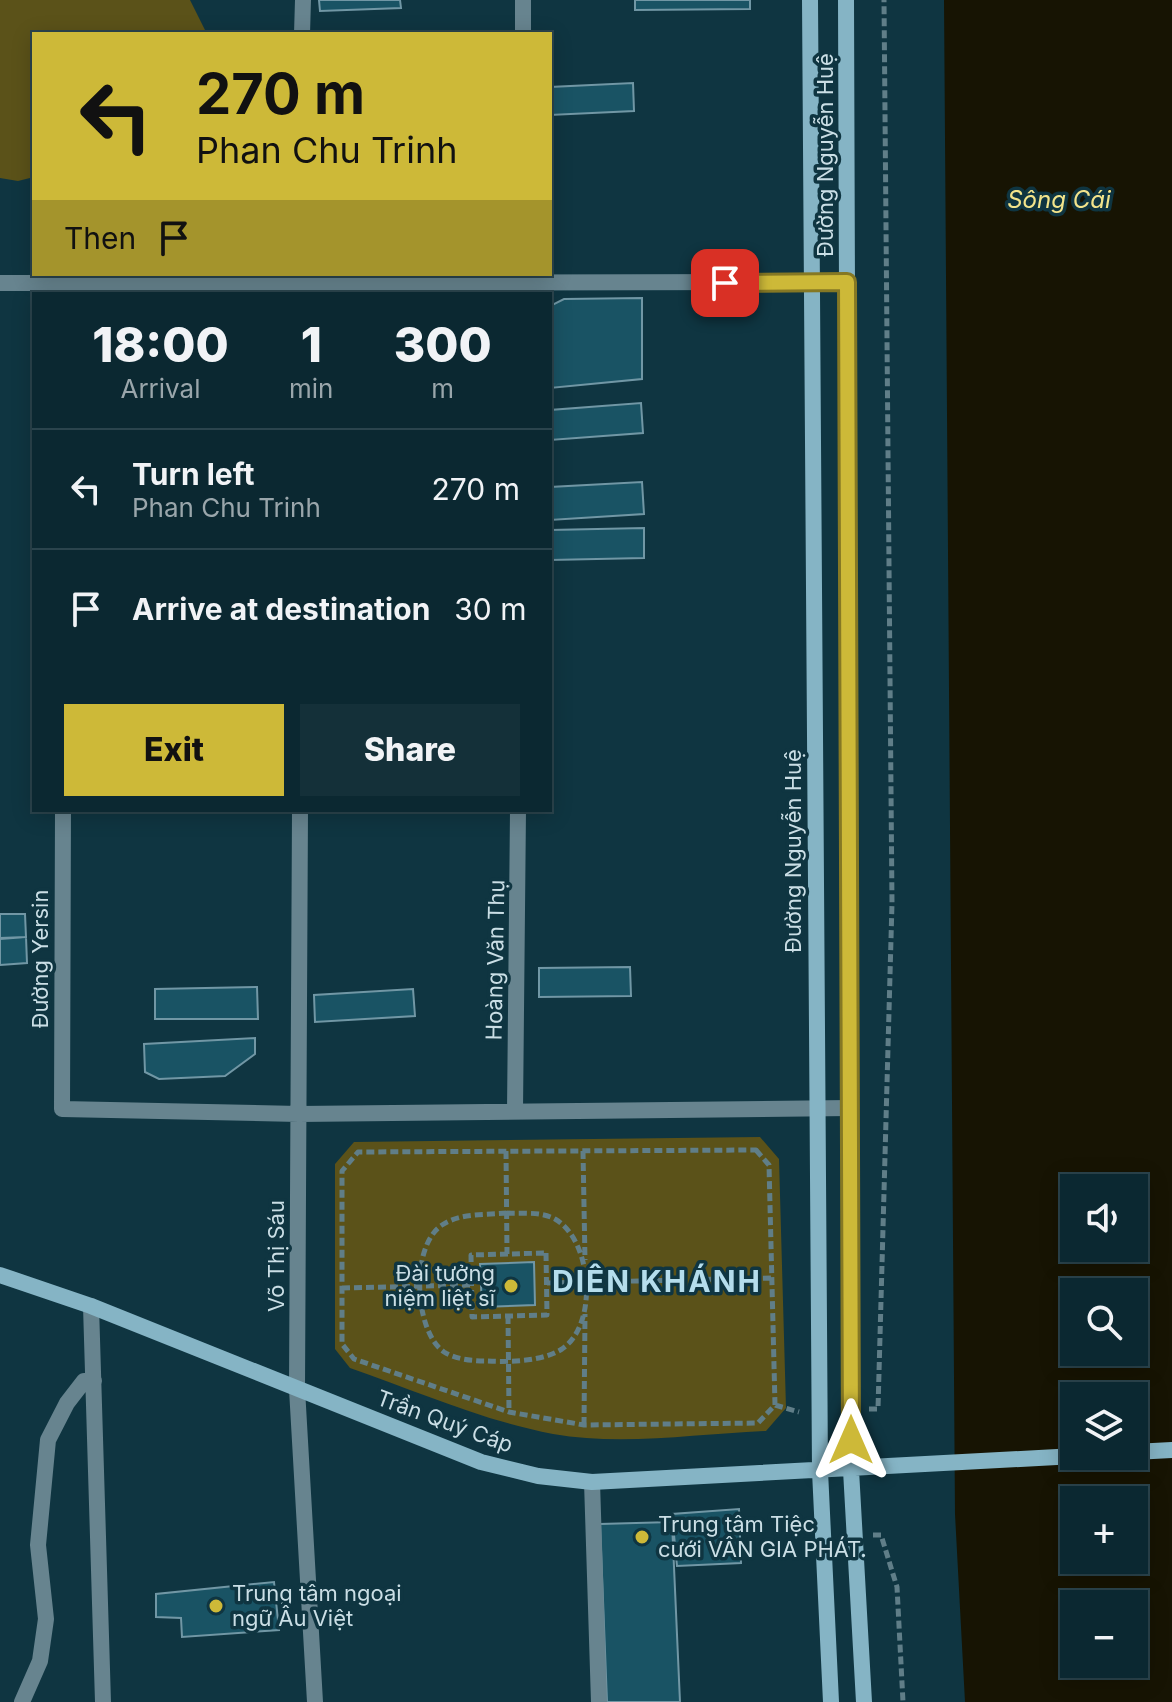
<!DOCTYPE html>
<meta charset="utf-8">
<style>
body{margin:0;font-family:Inter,sans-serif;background:#143039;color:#f1f3f6;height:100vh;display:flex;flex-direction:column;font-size:30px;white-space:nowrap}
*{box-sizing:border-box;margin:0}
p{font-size:26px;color:#9aa6ab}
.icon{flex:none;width:44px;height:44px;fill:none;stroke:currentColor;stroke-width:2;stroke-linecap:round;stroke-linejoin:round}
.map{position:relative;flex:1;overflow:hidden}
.details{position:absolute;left:32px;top:292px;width:520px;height:520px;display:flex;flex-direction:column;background:#0b2831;border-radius:0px;box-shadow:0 4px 20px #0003,0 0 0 2px #2b444d}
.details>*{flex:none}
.guide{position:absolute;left:32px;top:32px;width:520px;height:244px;border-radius:0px;box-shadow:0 4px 20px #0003,0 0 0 2px #2b444d;background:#cdb938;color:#111;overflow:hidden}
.fabs{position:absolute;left:1060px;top:1174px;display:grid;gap:16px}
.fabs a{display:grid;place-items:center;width:88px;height:88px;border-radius:0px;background:#0b2831;box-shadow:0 4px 20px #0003,0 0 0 2px #2b444d;font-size:40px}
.pin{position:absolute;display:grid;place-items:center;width:68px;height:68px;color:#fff;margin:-34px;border-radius:16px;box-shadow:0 4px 12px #0006}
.me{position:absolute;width:88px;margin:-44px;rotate:0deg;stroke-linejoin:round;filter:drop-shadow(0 0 6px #0008)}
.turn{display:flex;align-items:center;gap:28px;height:168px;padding:0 32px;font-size:36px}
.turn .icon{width:104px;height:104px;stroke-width:2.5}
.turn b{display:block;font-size:56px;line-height:68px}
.then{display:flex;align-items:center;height:76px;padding:0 32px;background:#0003;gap:16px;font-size:30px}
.eta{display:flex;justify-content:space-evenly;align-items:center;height:136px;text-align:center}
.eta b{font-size:48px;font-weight:800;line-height:56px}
.cta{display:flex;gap:16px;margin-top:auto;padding:16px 32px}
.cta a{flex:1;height:92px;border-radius:0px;background:#cdb938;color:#111;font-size:32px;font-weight:800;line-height:92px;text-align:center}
.cta a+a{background:#143039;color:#f1f3f6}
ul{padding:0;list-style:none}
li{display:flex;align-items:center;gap:24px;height:120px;padding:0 32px;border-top:2px solid #2b444d}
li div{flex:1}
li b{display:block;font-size:30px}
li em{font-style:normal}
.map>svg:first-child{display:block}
</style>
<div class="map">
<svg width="1172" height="1702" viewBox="0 0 1172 1702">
<rect width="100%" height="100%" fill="#0f3541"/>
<!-- green -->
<path fill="#5b5219" d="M0,0H190L207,34H34V177L18,181L0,178Z
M760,1137L779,1159L786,1408L766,1431C697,1434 621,1446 553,1434C484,1421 416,1391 350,1368L335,1349V1164L354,1142Z"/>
<!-- water -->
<path fill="#171403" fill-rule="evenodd" d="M944,0H1172V1702H965L955,1514ZM1074,1188H1134V1248H1074ZM1074,1292H1134V1352H1074ZM1074,1396H1134V1456H1074ZM1074,1500H1134V1560H1074ZM1074,1604H1134V1664H1074Z"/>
<!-- building -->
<path fill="#195364" stroke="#7197a5" stroke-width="2" d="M319,0H400L401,8L320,11Z
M635,0H750V9L635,10Z
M633,83L634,111L550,115V87Z
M642,298V379L550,388V306L564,299Z
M641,403L643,433L550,440V410Z
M642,482L644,514L550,520V487Z
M644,528V558L550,560V530Z
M0,914H25L26,937L0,938Z
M26,937L27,963L0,965V939Z
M630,967L631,996L539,997V968Z
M257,987L258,1019H155V989Z
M413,989L415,1016L315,1022L314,995Z
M255,1038V1054L225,1076L159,1079L145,1072L144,1044Z
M534,1262L535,1305L482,1307L480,1264Z
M739,1509L741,1563L677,1566L672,1514Z
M672,1522L680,1702H607L600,1524Z
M274,1582L279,1630L182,1637L181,1618L156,1617V1594Z"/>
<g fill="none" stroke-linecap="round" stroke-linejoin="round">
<!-- path -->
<path stroke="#607e88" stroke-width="5" stroke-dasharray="8 4" stroke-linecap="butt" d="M756,1150L769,1165L775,1405L758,1423L584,1425L509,1412L354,1359L342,1344V1171L358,1152Z
M506,1151L507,1254
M583,1151L585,1260
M507,1213C522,1214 540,1211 555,1219C592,1240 599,1324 562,1349C541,1362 509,1362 485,1361C472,1361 455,1359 444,1352C414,1331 410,1246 442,1225C460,1213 485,1215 507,1213Z
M546,1253L547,1315L472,1317L471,1255Z
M547,1283L771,1278
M342,1288L471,1285
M508,1316L509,1412
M775,1405L799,1412
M869,1409H878L892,903L884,0
M584,1425L585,1314
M873,1535H881L897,1587L903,1702"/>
<!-- street -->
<path stroke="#67848f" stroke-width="16" d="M523,0V34
M302,34L303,0
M0,283L847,282
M63,810L62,1109L299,1114L850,1108
M300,810L297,1389L315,1702
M515,1111L518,810
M91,1306L103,1702
M592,1482L599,1702
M22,1702L40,1661L46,1619L38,1545L48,1440L67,1403L84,1381H94"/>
<!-- secondary -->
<path stroke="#85b4c5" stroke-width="16" d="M810,0L820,1471L831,1702
M846,0L851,1470L864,1702
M0,1275L91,1306L481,1462L538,1476L592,1482L1075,1456
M1134,1452L1172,1450"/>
</g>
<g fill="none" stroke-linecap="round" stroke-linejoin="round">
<defs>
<path id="route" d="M725,283L847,282L851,1440"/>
</defs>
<!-- route casing -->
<use href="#route" stroke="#857824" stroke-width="20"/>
<!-- route -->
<use href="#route" stroke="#cdb938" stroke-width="14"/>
</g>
<!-- markers -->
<g fill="#cdb938" stroke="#0f3541" stroke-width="3">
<circle cx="511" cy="1286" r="8"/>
<circle cx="642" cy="1537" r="8"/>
<circle cx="216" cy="1606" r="8"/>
</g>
<g text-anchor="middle" stroke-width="7" stroke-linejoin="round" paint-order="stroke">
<!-- street labels -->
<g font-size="22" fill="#cadee5" stroke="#0f3541">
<text transform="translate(825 155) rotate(-90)" y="8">Đường Nguyễn Huệ</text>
<text transform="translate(793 851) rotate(-90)" y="8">Đường Nguyễn Huệ</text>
<text transform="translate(40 959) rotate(-90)" y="8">Đường Yersin</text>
<text transform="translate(495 960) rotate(-89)" y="8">Hoàng Văn Thụ</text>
<text transform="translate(276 1256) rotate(-90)" y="8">Võ Thị Sáu</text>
<text transform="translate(445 1421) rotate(20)" y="8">Trần Quý Cáp</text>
</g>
<!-- poi labels -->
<g font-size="22" fill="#cadee5" stroke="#0f3541" text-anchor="start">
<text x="495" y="1281" text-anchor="end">Đài tưởng<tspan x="495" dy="25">niệm liệt sĩ</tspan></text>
<text x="658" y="1532">Trung tâm Tiệc<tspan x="658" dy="25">cưới VÂN GIA PHÁT.</tspan></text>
<text x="232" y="1601">Trung tâm ngoại<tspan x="232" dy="25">ngữ Âu Việt</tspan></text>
</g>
<!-- water labels -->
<g font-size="24" font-style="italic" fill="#f3e48b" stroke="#0f3541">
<text x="1059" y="208">Sông Cái</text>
</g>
<!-- district labels -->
<g font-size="30" font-weight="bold" letter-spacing="2" fill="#b5ddec" stroke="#0f3541">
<text x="657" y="1292">DIÊN KHÁNH</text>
</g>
</g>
</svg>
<div class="fabs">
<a><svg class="icon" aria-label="sound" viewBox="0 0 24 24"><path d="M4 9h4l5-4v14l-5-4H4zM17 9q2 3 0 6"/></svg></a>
<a><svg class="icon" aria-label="search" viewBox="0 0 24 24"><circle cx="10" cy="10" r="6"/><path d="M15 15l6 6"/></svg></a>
<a><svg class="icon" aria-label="layers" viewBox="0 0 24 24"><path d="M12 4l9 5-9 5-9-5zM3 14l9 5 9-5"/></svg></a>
<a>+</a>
<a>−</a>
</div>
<div class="pin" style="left:725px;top:283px;background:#d93025"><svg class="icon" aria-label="arrive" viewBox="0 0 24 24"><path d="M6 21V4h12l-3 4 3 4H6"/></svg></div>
<svg class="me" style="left:851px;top:1440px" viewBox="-20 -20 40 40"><path d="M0-17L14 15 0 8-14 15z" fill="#cdb938" stroke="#fff" stroke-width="4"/></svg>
<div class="guide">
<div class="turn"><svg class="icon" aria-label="left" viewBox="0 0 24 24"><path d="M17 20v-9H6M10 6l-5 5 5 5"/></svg><div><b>270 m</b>Phan Chu Trinh</div></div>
<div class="then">Then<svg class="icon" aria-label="arrive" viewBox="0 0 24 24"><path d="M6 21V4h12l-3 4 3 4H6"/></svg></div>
</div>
<section class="details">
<div class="eta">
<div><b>18:00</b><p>Arrival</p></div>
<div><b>1</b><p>min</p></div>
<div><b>300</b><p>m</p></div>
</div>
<ul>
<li><svg class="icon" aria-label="left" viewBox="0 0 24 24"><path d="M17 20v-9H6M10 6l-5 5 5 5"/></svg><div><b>Turn left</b><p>Phan Chu Trinh</p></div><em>270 m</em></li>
<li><svg class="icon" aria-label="arrive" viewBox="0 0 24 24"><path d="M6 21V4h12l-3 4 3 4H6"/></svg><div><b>Arrive at destination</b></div><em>30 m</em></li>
</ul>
<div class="cta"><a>Exit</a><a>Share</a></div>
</section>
</div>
